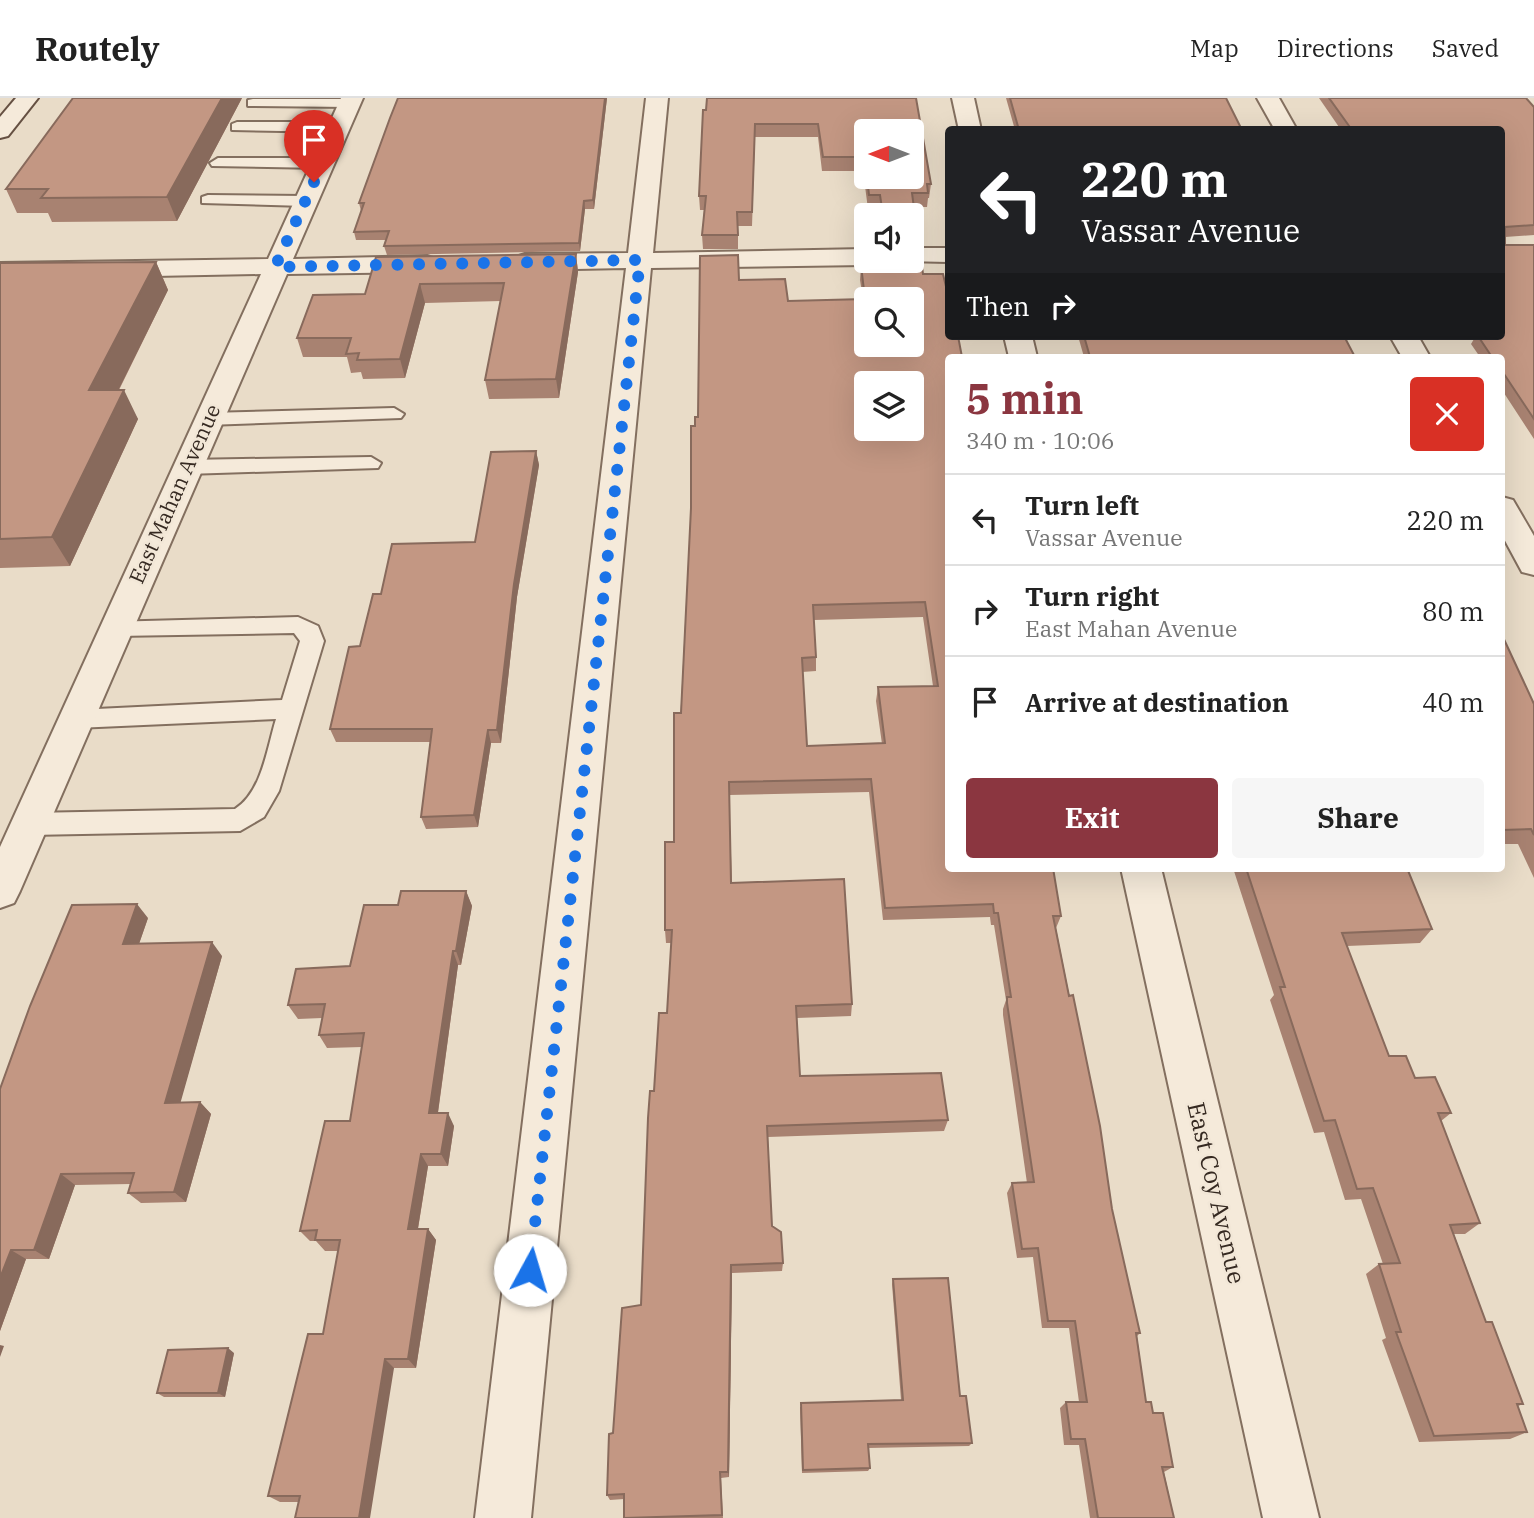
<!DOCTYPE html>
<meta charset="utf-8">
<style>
body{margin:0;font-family:"IBM Plex Serif",serif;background:#f6f6f6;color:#222;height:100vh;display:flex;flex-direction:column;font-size:26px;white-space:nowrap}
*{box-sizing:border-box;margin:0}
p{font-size:23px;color:#767676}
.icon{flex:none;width:38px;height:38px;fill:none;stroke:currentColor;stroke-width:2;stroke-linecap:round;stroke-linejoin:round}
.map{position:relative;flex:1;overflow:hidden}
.side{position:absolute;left:945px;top:256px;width:560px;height:518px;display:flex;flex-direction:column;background:#fff;border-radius:7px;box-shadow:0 7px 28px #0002}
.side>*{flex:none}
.banner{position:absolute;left:945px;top:28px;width:560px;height:214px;border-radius:7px;box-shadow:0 7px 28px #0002;background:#202124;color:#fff;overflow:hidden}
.needle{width:46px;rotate:270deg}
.tools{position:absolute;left:854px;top:21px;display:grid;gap:14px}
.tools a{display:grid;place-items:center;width:70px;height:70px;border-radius:7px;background:#fff;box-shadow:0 7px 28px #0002;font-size:35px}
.pin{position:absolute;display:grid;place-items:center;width:60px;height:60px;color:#fff;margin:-72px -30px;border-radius:50% 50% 50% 0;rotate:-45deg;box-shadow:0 0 7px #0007}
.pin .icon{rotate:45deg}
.me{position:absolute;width:77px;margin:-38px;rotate:6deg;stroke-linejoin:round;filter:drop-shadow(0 0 5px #0008)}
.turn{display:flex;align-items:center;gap:24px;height:147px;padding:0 21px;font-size:32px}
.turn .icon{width:91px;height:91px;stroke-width:2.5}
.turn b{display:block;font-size:49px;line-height:60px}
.then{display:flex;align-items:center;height:66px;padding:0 21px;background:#0003;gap:14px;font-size:26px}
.round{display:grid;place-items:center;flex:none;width:74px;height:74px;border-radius:7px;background:#f6f6f6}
.head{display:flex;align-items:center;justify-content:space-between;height:119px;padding:0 21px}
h1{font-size:42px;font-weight:700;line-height:52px;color:#8b3640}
.button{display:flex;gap:14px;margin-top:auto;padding:14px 21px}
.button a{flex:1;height:80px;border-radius:7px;background:#8b3640;color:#fff;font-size:28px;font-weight:700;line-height:80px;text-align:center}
.button a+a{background:#f6f6f6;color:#222}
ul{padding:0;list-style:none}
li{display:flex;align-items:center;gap:21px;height:91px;padding:0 21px;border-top:2px solid #e0e0e0}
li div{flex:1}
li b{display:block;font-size:26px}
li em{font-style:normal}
header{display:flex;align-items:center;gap:42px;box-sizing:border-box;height:98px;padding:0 35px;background:#fff;border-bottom:2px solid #e0e0e0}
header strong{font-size:33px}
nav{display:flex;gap:38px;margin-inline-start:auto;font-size:24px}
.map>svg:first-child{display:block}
</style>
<header>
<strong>Routely</strong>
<nav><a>Map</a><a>Directions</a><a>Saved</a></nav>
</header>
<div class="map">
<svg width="1534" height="1420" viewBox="0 0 1534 1420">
<rect width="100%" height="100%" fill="#e9dcc8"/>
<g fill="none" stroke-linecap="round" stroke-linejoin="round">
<defs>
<path id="lane" d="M253,1H350L357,5L350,9L248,8V2Z
M237,24H339L347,29L339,34L232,32V26Z
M218,60H322L330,65L322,70L212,68L210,65Z
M208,97L305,98L313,103L305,108L202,105V99Z
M394,310L404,316L401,320L207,327L197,321L207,315Z
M371,359L381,365L378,370L186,376L176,369L186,362Z
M298,519L318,528L324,543L279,693L264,719L240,733L30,737L21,734L17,726L21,718L30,715L235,711C262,694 267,650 276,621L76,630L67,628L64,621L67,614L76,612L282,602L300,543L294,535L116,538L108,536L104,530L108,524Z"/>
<path id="street" d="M341,0H363L293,161L427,158L436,161L440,166L436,171L427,174L287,176L20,793L14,805L0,810V749L261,176L0,181V165L268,161Z
M646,0H668L653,155L866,151V163H876L866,167L651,170L531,1420H475L626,170L525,172L516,169L512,164L516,159L525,156L628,155Z
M952,0H974L981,32H959Z
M1257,0H1279L1297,32H1275Z
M912,150H948V164L903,163H912Z
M1004,238H1032L1037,259H1009Z
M1390,238H1418L1430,259H1402Z
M1502,399L1513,402L1534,438V477L1522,474L1502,437Z
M1121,770H1161L1319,1420H1263Z"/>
<path id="secondary" d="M16,0H38L8,38L0,40V19Z"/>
</defs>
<!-- lane casing -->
<use href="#lane" stroke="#836f5f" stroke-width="4"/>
<!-- street casing -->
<use href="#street" stroke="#836f5f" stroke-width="4"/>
<!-- secondary casing -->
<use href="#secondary" stroke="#655042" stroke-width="4"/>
<!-- lane -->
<use href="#lane" fill="#f5eada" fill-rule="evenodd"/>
<!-- street -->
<use href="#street" fill="#f5eada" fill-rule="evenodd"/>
<!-- secondary -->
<use href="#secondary" fill="#f5eada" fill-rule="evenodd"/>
</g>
<!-- wall -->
<path fill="#a88271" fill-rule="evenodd" d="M73,0H242L177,123L52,124L48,115H17L6,91Z
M607,0L594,111H585L580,153L387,157L384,148L386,142H356L354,134L361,113L359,105Z
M916,0L931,86L929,100H928L927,109H914L917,133L916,147L912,148V117H880L879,111H868L863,73H822L818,39H755L752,128H738V151H703L702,137L704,112H700L699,98L703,12Z
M1006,0H1226L1242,32H1015Z
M1319,0H1526L1534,9V137L1505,139V147H1534V341L1502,292V259H1480L1471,246L1474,241L1471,238H1502V32H1341Z
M576,156L578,174L559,300L489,301L485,282L501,203L425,205L405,280L363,281L361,274L351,275L347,259H303L297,240L365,196Z
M885,163H912L948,770L1061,818L1056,830L1112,1111L1140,1235L1137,1238L1146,1304L1153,1315L1173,1369L1164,1374L1174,1420H1090L1079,1347H1064L1060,1310L1066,1304H1079L1069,1230H1042L1033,1159L1017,1160L1007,1095L1012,1085H1027L1003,917V911L1006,902L994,827H991L990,819L883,822L869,694L729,697L732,785L852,906L851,918L797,920L800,978L948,1022L944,1033L768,1039L772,1128L783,1165L782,1173L732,1175L729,1379L721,1380L723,1420H624V1401L610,1402L607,1397L613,1335L641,1207L654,993L667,915L671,845H666L665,832L674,744L695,328L739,182L788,203L863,201L860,182L861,167H886ZM923,519L933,588L878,589L876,603L882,646L807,648L802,574L816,573V559L814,522Z
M156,164L168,192L119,292L138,321L70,468L0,470V165Z
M1078,238H1344L1355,259H1084Z
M536,353L539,367L517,499L501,645H491L478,729L426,731L421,719L431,644H336L330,631L360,548L381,496L475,444Z
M1502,537L1534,606V780L1518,746H1502Z
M1233,770H1407L1432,831L1420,845L1347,848L1389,958L1415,980L1451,1015L1441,1023L1480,1125L1465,1136H1454L1486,1224L1523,1306L1518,1308L1527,1334L1510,1341L1419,1344L1382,1242L1386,1240L1366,1176L1379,1166H1383L1361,1101L1345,1102L1324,1034L1314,1035L1270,902L1274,897Z
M466,793L472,808L461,867H458L438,1015L454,1028L448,1068H428L418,1131H428L436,1142L416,1270H394L299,1404H280L268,1398L323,1236L338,1153H325L316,1143H310L300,1133L350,1023L362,949L327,950L319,937L322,920L298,921L288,907L350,868L398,807Z
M148,820L139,846L222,858L180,1004H200L211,1016L186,1104L141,1105L128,1095L130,1086L75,1087L49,1161H26L0,1233V991Z
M893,1181L960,1298L972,1345L969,1348L868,1350L870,1370L868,1373L802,1375L800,1309L901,1302L892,1186Z
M234,1255L225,1299H164L157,1295Z"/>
<!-- shaded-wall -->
<path fill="#886a5c" d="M222,0H242L177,123L167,99Z
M605,0H607L594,111L593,102Z
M584,103L585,111L580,153L579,145Z
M917,133L916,147L912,148V134Z
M576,156L578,174L559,300L556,281Z
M156,164L168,192L104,321L89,292Z
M420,186L425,205L405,280L400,261Z
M124,292L138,321L70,468L52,439Z
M536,353L539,367L517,499L501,645L497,632L514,486Z
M488,632L491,645L478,729L474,717Z
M466,793L472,808L461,867L456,853Z
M137,806L148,820L134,860L123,846Z
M212,844L222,858L177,1017L165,1005Z
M453,853L458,867L436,1028L429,1015Z
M200,1004L211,1016L186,1104L174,1094Z
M448,1015L454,1028L448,1068L441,1056Z
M421,1056L428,1068L416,1142L408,1131Z
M61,1076L75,1087L49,1161L34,1152Z
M428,1131L436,1142L416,1270L408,1261Z
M11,1152L26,1161L0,1233V1180Z
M731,1167L732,1175L729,1379L728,1374Z
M0,1247L4,1248L0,1259Z
M228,1250L234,1255L225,1299L218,1295Z
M385,1261L394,1270L370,1420H359Z"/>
<!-- building -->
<path fill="#c39783" stroke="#886a5c" stroke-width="2" fill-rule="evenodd" d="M73,0H222L167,99L41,100L48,91H6Z
M398,0H605L593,102L584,103L579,145L384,148L389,133L354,134L364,105H359L390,20Z
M707,0H916L931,86H927L928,95H912L917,133L912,134V117H883L880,97H869L867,79H912V33H866V76L864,59H823L818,26H755L752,114H737L738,137H702L706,98H699L703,12H706Z
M1010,0H1226L1242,32H1019Z
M1329,0H1526L1534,9V127L1505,129V147H1534V321L1502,273V259H1492L1478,238H1502V32H1352Z
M912,150L920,152L923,176H943L948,197V238H958L962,259H948V770H1053L1061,818H1053L1069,898L1073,897L1100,1028L1112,1111L1140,1235H1136L1146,1304H1151L1153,1315H1163L1173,1369H1162L1174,1420H1098L1085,1341H1071L1066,1304H1087L1075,1223H1048L1038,1150L1022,1151L1012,1085L1034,1084L1007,905V899H1011L998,815H994L993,806L885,810L871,681L729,684L731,785L844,781L852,906L796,908L800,978L941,975L948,1022L767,1028L772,1128L781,1134L783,1165L731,1167L728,1374H720L722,1417L624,1420V1396L607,1397L609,1336L613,1335L622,1210L641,1207L648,1020L650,993H654L659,915H667L672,832H665V744H674V615H681L691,410V328H695V319H698L700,158L738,157L739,182L785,181L788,203L865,201L861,167H888V163H912ZM866,201H912V247H866ZM866,285H912V331H866ZM925,504L938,588L878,589L885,645L807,648L802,560L816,559L813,507Z
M576,156L556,281L485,282L504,185L420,186L400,261L357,262L359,255L346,256L351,240H297L313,197L365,196L376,159Z
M156,164L89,292H124L52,439L0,441V165Z
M1084,238H1344L1355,259H1090Z
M536,353L514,486L497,632H488L474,717L421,719L432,631H330L349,549L360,548L373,496H381L392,446L475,444L491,354Z
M1502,537L1534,606V737L1531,731L1502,732Z
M1246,770H1407L1432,831L1342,835L1389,958H1406L1415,980L1435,979L1451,1015H1438L1480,1125L1450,1127L1486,1224H1492L1523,1306H1517L1527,1334L1434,1338L1396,1234H1401L1379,1166L1400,1165L1373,1090L1357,1091L1335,1022L1324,1023L1280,889H1285Z
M401,793H466L456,853H453L429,1015H448L441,1056H421L408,1131H428L408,1261H385L359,1420H295L300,1398H268L308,1236H323L340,1142H315L317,1132L300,1133L325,1023H350L364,935L319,937L325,906L288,907L296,871L350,868L364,807H398Z
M137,806L123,846L212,844L165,1005L200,1004L174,1094L128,1095L134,1075L61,1076L34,1152H11L0,1180V991L30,908L72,807Z
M948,1180L960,1298H966L972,1345L868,1346L870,1370L803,1372L801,1305L903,1302L893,1181Z
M228,1250L218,1295H157L168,1252Z"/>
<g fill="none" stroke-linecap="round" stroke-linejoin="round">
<!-- route -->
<path stroke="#1a73e8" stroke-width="12" stroke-dasharray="0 21.6" d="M314,84L275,169L640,162L530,1172"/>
</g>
<g text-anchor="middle" stroke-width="5" stroke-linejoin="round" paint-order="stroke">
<!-- street labels -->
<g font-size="21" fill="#352921" stroke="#f2e7d7">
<text transform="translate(175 396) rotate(-66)" y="7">East Mahan Avenue</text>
</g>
<!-- near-street labels -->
<g font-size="24" fill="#352921" stroke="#f2e7d7">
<text transform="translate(1216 1095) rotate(77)" y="8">East Coy Avenue</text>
</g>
</g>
</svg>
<div class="tools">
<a><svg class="needle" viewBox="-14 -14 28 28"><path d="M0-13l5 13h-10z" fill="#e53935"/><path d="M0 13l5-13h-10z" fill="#767676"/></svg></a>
<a><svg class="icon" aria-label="sound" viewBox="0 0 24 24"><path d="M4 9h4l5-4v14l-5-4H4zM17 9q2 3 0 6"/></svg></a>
<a><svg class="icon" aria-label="search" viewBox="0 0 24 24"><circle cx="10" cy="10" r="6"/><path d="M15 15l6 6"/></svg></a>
<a><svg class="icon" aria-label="layers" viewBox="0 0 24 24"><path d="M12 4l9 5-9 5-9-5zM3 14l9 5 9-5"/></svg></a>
</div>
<div class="pin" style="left:314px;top:84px;background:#d93025"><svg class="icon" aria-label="arrive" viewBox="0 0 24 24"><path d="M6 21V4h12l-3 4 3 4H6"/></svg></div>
<svg class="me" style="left:530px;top:1172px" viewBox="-20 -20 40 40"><circle r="19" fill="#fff"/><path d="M0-13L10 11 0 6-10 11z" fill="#1a73e8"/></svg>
<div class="banner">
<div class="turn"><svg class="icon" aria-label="left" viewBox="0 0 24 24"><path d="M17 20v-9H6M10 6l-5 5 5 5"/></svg><div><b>220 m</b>Vassar Avenue</div></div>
<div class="then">Then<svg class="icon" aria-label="right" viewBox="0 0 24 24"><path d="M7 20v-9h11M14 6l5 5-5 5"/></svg></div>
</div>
<section class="side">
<div class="head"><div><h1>5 min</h1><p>340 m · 10:06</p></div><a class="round" style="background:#d93025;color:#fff"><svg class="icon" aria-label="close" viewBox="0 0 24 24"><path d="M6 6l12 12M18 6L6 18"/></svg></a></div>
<ul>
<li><svg class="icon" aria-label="left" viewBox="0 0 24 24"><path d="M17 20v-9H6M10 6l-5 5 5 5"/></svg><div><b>Turn left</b><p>Vassar Avenue</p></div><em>220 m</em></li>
<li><svg class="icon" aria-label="right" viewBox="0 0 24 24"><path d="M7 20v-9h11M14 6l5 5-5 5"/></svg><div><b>Turn right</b><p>East Mahan Avenue</p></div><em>80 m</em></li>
<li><svg class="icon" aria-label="arrive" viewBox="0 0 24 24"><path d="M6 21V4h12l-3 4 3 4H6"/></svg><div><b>Arrive at destination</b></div><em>40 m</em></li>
</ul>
<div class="button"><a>Exit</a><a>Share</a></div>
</section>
</div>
